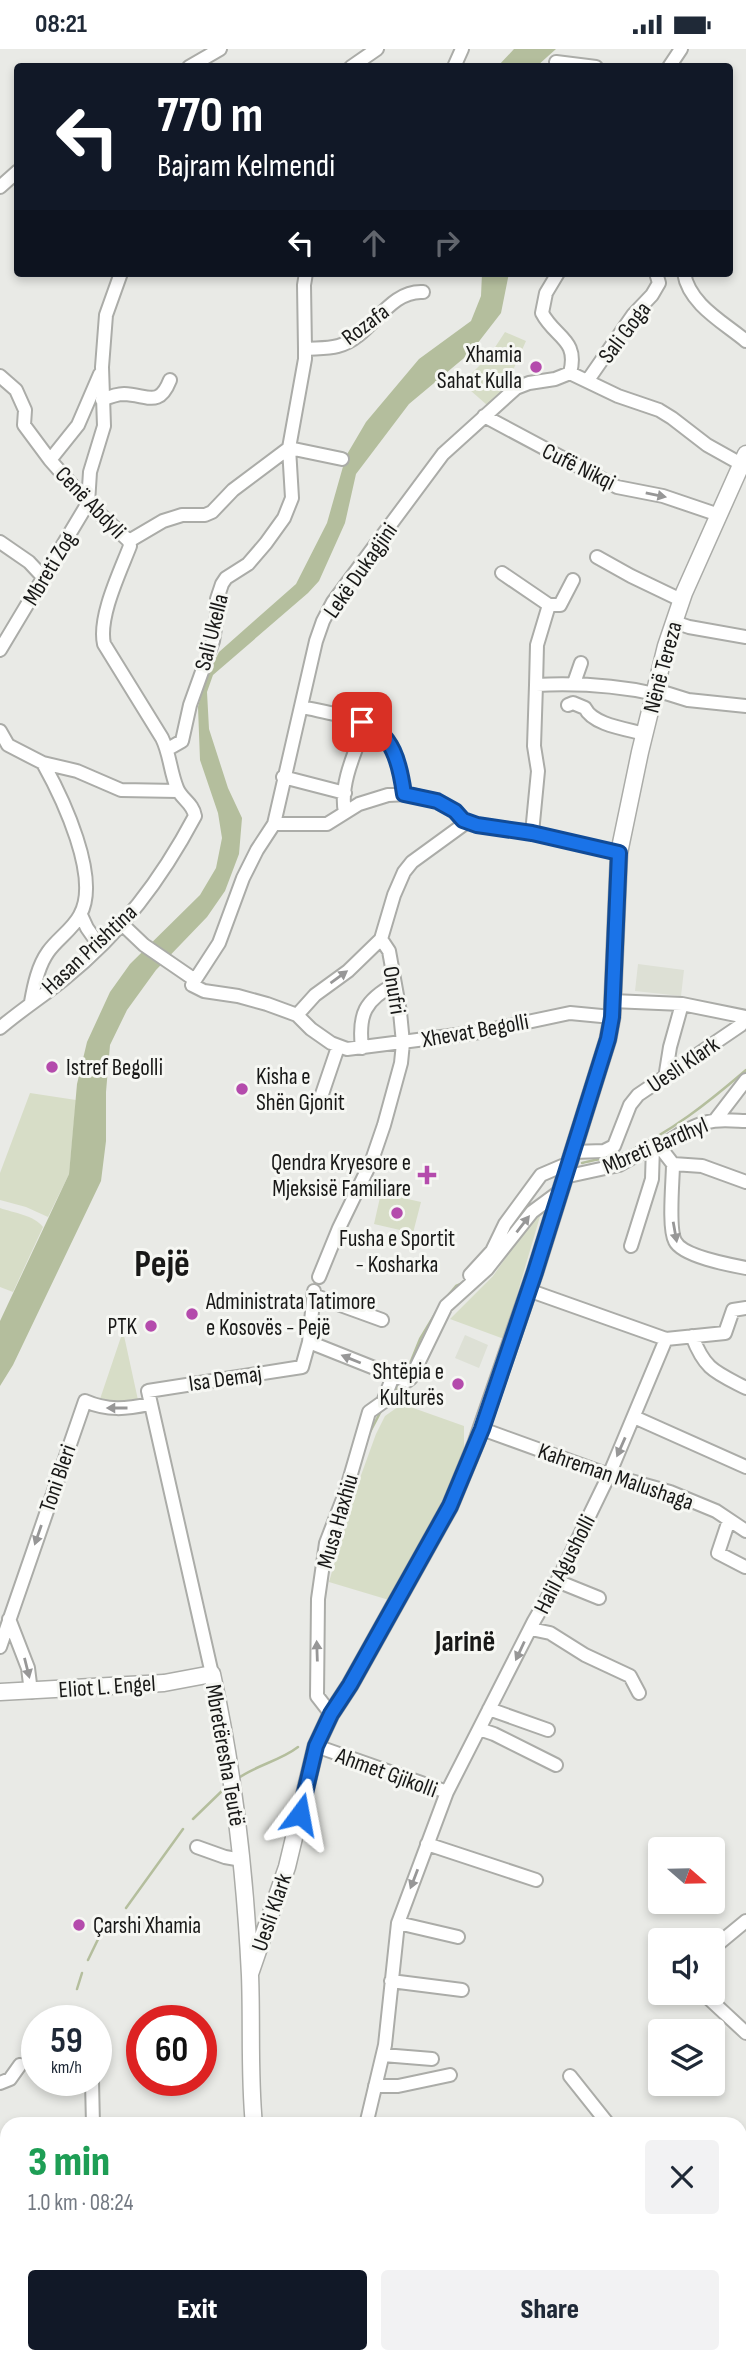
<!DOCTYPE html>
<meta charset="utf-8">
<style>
body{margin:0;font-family:"Sofia Sans Condensed",sans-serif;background:#f2f2f3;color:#1f2937;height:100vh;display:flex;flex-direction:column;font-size:26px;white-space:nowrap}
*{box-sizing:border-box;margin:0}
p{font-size:23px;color:#747a83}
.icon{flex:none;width:38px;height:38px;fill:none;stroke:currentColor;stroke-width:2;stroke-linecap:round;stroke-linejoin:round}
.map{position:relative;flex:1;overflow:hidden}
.panel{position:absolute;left:0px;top:2068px;width:747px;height:247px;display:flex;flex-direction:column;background:#fff;border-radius:21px 21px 0 0;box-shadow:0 4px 10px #0003}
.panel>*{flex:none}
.banner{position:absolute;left:14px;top:14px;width:719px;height:214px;border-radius:7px;box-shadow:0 4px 10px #0003;background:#111827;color:#fff;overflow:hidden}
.needle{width:46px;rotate:110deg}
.controls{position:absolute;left:648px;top:1788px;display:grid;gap:14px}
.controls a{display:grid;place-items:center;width:77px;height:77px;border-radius:7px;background:#fff;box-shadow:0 4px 10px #0003;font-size:35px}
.speed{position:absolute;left:21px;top:1956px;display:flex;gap:14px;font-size:35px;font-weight:700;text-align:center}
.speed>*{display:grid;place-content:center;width:91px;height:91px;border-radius:50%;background:#fff;box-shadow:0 4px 10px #0003;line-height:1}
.speed small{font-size:18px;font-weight:400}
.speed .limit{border:10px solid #d22;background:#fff;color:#111}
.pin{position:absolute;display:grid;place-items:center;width:60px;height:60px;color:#fff;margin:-30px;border-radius:14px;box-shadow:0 4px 10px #0006}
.me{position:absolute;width:77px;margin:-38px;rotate:13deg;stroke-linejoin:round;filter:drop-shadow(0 0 5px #0008)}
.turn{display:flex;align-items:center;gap:24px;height:147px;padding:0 28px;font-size:32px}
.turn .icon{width:91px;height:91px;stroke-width:2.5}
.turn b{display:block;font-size:49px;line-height:60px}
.lanes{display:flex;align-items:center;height:66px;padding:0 28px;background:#0003;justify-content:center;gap:35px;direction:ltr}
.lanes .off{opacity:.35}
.round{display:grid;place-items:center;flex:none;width:74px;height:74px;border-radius:7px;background:#f2f2f3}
.headline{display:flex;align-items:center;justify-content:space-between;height:119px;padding:0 28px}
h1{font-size:42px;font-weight:800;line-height:52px;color:#1e9e55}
.cta{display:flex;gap:14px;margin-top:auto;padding:14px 28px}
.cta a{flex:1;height:80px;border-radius:7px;background:#111827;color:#fff;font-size:28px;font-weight:800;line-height:80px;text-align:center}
.cta a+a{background:#f2f2f3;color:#1f2937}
.status{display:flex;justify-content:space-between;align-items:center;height:49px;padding:0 35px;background:#fff;direction:ltr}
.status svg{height:19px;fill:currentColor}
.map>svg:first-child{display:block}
</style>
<div class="status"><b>08:21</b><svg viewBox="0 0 49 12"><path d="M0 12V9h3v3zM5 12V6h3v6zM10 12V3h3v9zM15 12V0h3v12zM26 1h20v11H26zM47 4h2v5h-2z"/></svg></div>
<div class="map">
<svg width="746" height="2314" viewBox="0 0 746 2314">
<rect width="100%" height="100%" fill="#e9eae6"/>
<!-- built -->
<path fill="#dde0d5" d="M638,915L684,921L681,947L635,942Z
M465,1286L488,1296L479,1319L455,1309Z"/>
<!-- green -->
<path fill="#d7ddc7" d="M505,283L526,292L514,319L509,338L487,356L462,334L490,306Z
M30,1044L76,1051L69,1125L48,1168L26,1158L0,1151V1124Z
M381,1144L421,1153L413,1184L374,1175Z
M0,1159C14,1164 34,1166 43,1178L13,1243L0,1238Z
M541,1164L504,1290L450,1270L493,1227L532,1171Z
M123,1282L138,1351L99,1353Z
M402,1355L464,1377V1403L439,1459L389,1551L329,1533L356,1440L376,1385L385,1367Z"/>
<!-- water -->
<path fill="#b4be9d" d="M514,0H556L537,17H498Z
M482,224H509L501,264L470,304L409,355L356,425L345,474L319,532L308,544L213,626L207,643L209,680L228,739L242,769L239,805L225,842L207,868L156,921L127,961L110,996L106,1043V1092L101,1132L13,1316L0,1337V1272L69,1125L77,1035L87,993L110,943L130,915L200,846L216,819L222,789L218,764L200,711L198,658L205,631L219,603L296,535L327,474L346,407L366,373L419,310L471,272L481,247Z"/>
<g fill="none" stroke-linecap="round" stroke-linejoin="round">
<!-- stream -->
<path stroke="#b4be9d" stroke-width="2.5" d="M582,1114C596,1110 612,1109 625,1104C669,1085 710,1052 746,1021
M445,1250L456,1237L463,1234
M405,1327L420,1290L441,1255
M387,1356L392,1351L399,1335
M369,1385L382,1360
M330,1509L345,1462
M237,1730C256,1716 280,1712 298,1698
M193,1770L226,1738
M126,1859L183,1780
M88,1911L102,1882
M77,1940L82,1924
M76,1970V1972"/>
<defs>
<path id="minor" d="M556,13L596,18
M189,18L220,0
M351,18L377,0
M454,18L462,0
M669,18L681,0
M0,138L18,122
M684,224C689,255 723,273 746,292
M305,300L304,236L306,224
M570,324L618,347L659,361L672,369L707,396L741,415
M0,327L16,341L25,361L24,376L50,411L88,454L129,492L130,497C120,523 98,568 104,595L162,689C170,705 170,722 177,739C181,750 193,754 195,767C161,831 121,884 64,930C43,947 21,961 0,979
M588,331L633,266L652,246L659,234L656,224
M102,351C109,348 116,345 124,345C148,346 159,359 170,331
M484,367L617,438L663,447L719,466
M289,399L342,410
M50,411L78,376L100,325
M129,492L163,472L182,466H205L212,463L233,441L289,399
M0,493L29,513L43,528
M597,508L631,527L681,551
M502,524L549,556H560L573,531
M549,556L537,596L536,636C577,634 615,636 655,645
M674,573L689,578L746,588
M0,601L88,454L90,423L104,377L102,318L106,266L121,224
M574,634L581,614
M656,641L688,651L746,657
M568,656L573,654L585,659C593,676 627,680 645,685
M302,658C366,672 394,671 404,745
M0,682L8,696
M8,696L43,714L77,722L121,741L178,742
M168,700L182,692L190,656L213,592L218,560L217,550L222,535L226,529L248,515L266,494L284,469L292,449L289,399L305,310V300C315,299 327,300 338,297C371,289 387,241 423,243
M283,728L345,744
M345,763C339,735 356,701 366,674
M274,775H327L359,755L388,746L408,745L437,752L455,762L463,771L477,776L532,784L619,804
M532,784L538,722L534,697L536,636
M81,866L87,879L99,896
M123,876L144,896L195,931L219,894L243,829L257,801L274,775L316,592L323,572L333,553L443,405L516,339L529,334L555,330L570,324C579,290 555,289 542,264L546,244L558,224
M195,931L192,936L204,942L238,947L267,955L297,966L311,980L331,994L347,1000L480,983L570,964L612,968
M612,952L682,955L746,968
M31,953C34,936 38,917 48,903C57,890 73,880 80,866C101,829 62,748 43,714
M297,966L315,946L348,922L381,890L394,846L404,823L412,813L467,773
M362,999C358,965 365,951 395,935
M666,1023L670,998L682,955
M319,1054L338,998
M716,1070L746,1031
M659,1097L673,1115C673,1131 668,1179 675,1192C682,1207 730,1216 746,1219
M572,1103L604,1102L614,1097L630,1056L638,1046L741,976
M673,1115L702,1117L746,1133
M564,1128L619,1116L653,1097C667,1097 677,1085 689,1080C712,1069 722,1071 746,1072
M631,1197L652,1130L653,1097
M470,1226L492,1202L505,1175L541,1126L569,1114
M319,1228L339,1179L372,1111L384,1076L401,1014L403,994L400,963L389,902L381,890
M528,1241L666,1290L725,1284L733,1261L746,1259
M313,1246L382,1271
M692,1287C705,1321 715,1323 746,1339
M309,1293L407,1332L411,1329L446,1257L487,1220L532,1163L559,1143
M634,1368L746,1418
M482,1380L609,1426L670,1443L716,1462L746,1482
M729,1471L718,1504L745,1518
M557,1532L599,1549
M9,1570L28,1619L31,1643
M531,1580L550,1584L585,1606L630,1627L639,1644
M0,1598L85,1352C108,1362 126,1360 150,1355
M212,1625L148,1342L302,1318L309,1293L314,1242
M489,1660L548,1681
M331,1665L317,1647L318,1550L326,1494L346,1442L369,1363L383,1353L393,1327
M479,1680L494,1685L556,1716
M316,1697L447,1743
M427,1795L536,1831
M197,1798L225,1808L242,1811
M398,1874L458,1888
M712,1900L746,1872
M391,1932L462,1941
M703,1944L746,1984
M383,2006L432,2010
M570,2027L609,2076
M92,2032L93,2076
M0,2034L10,2030L20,2016
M375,2037H398L450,2026
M366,2076L385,1996L398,1874L447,1743L534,1572L560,1527L609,1426L666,1290
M740,2141L746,2136
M0,2223L7,2236
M63,2308L67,2314
M449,2308L452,2314
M501,2308L504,2314
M580,2308L581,2314
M640,2308L643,2314"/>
<path id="major" d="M0,1643L164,1634L212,1625C234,1724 245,1824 250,1926C252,1976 249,2026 254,2076
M250,1925L287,1818L316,1697L331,1665L350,1636L450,1457L476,1394L535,1223L608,990L612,968L619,804L640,703L666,597L684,544L746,405
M316,2308L319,2314
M172,2314L177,2308"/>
</defs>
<!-- minor casing -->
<use href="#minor" stroke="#abaca8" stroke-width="16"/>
<!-- major casing -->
<use href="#major" stroke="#abaca8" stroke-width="19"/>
<!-- minor -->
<use href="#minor" stroke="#fff" stroke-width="12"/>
<!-- major -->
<use href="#major" stroke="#fff" stroke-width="16"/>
</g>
<!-- one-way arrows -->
<defs><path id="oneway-solid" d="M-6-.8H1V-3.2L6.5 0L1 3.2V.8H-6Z" transform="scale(1.75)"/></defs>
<g fill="#979797">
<use href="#oneway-solid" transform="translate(656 446) rotate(12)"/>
<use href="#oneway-solid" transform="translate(339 928) rotate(-36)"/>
<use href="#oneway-solid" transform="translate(523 1175) rotate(-52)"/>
<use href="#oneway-solid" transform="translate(675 1183) rotate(80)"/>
<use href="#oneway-solid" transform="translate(351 1310) rotate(-158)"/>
<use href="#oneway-solid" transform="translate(117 1359) rotate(180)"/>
<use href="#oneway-solid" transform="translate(621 1398) rotate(114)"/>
<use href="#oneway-solid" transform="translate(38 1486) rotate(109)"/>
<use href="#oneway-solid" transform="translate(317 1602) rotate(-92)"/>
<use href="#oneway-solid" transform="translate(520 1602) rotate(115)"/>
<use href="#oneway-solid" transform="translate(27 1619) rotate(76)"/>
<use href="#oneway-solid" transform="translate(414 1830) rotate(111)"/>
</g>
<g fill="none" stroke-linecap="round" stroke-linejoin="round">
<defs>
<path id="route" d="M300,1765L316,1697L331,1665L350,1636L450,1457L482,1380L535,1223L608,990L612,968L619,804L532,784L477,776L463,771L455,762L437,752L404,745C400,716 393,683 362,673"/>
</defs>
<!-- route casing -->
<use href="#route" stroke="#114b97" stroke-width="18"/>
<!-- route -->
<use href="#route" stroke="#1a73e8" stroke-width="12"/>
</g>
<!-- markers -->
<g fill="#b44bac" stroke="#f6f7f3" stroke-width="2.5">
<circle cx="536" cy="318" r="7"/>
<circle cx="52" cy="1018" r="7"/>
<circle cx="242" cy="1040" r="7"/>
<path d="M423.5 1115.5h7v7h7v7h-7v7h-7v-7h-7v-7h7z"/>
<circle cx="397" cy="1164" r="7"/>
<circle cx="192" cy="1265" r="7"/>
<circle cx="151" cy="1277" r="7"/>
<circle cx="458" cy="1335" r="7"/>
<circle cx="79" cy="1876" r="7"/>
</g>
<g text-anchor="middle" stroke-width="6" stroke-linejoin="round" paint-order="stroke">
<!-- street labels -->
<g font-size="23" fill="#181817" stroke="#f6f7f3">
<text transform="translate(365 275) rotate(-37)" y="8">Rozafa</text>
<text transform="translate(624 283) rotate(-53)" y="8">Sali Goga</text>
<text transform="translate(579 417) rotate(26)" y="8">Cufë Nikqi</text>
<text transform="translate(91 453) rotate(46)" y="8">Cenë Abdyli</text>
<text transform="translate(49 519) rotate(-59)" y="8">Mbreti Zog</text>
<text transform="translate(360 521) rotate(-55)" y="8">Lekë Dukagjini</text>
<text transform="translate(211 583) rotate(-76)" y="8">Sali Ukella</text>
<text transform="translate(662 618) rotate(-75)" y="8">Nënë Tereza</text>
<text transform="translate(89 900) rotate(-43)" y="8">Hasan Prishtina</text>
<text transform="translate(395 941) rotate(81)" y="8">Onufri</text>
<text transform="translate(475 981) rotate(-10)" y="8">Xhevat Begolli</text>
<text transform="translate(683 1015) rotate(-34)" y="8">Uesli Klark</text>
<text transform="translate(655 1096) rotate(-23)" y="8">Mbreti Bardhyl</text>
<text transform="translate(225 1329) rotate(-8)" y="8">Isa Demaj</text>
<text transform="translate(616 1427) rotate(19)" y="8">Kahreman Malushaga</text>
<text transform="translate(57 1429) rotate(-71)" y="8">Toni Bleri</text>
<text transform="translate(337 1472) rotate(-74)" y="8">Musa Haxhiu</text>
<text transform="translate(564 1515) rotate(-63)" y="8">Halil Agusholli</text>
<text transform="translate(107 1637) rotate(-4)" y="8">Eliot L. Engel</text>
<text transform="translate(226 1706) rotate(80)" y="8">Mbretëresha Teutë</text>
<text transform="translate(387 1723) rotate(20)" y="8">Ahmet Gjikolli</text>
<text transform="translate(271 1863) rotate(-71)" y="8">Uesli Klark</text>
</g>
<!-- poi labels -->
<g font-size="23" fill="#181817" stroke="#f6f7f3" text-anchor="end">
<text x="522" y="313">Xhamia<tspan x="522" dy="26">Sahat Kulla</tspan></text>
<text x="66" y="1026" text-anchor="start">Istref Begolli</text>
<text x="256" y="1035" text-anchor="start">Kisha e<tspan x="256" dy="26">Shën Gjonit</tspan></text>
<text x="411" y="1121">Qendra Kryesore e<tspan x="411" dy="26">Mjeksisë Familiare</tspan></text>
<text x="397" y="1197" text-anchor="middle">Fusha e Sportit<tspan x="397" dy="26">- Kosharka</tspan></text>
<text x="206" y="1260" text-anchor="start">Administrata Tatimore<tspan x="206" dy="26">e Kosovës - Pejë</tspan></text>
<text x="137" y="1285">PTK</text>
<text x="444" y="1330">Shtëpia e<tspan x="444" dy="26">Kulturës</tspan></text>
<text x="93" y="1884" text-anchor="start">Çarshi Xhamia</text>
</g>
<!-- district labels -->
<g font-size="30" font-weight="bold" fill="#181817" stroke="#f6f7f3">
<text x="465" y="1602">Jarinë</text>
</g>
<!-- town labels -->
<g font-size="37" font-weight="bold" fill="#181817" stroke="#f6f7f3">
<text x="162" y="1227">Pejë</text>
</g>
</g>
</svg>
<div class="controls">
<a><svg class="needle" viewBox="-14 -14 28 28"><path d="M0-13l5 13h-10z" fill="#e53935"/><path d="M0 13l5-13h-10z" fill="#747a83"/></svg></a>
<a><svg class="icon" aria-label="sound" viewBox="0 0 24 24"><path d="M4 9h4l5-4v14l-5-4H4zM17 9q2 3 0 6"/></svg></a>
<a><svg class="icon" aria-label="layers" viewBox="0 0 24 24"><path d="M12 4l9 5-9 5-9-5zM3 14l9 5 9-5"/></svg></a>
</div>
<div class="speed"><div>59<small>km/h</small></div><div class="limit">60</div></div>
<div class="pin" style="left:362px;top:673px;background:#d93025"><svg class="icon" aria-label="arrive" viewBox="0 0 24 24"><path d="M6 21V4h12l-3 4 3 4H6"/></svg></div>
<svg class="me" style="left:300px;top:1765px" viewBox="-20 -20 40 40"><path d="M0-17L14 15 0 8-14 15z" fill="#1a73e8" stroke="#fff" stroke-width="4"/></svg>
<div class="banner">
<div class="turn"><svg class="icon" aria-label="left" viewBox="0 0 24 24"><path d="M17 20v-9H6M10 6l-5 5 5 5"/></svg><div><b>770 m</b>Bajram Kelmendi</div></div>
<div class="lanes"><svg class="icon" aria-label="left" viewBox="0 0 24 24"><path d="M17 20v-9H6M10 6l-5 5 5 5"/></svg><svg class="icon off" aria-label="ahead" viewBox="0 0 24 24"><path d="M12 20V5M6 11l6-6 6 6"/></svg><svg class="icon off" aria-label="right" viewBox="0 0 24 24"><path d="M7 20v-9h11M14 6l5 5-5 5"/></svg></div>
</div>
<section class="panel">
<div class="headline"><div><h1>3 min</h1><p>1.0 km · 08:24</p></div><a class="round"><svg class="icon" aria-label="close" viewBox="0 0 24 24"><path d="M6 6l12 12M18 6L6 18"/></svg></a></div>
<div class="cta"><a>Exit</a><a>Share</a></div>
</section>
</div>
